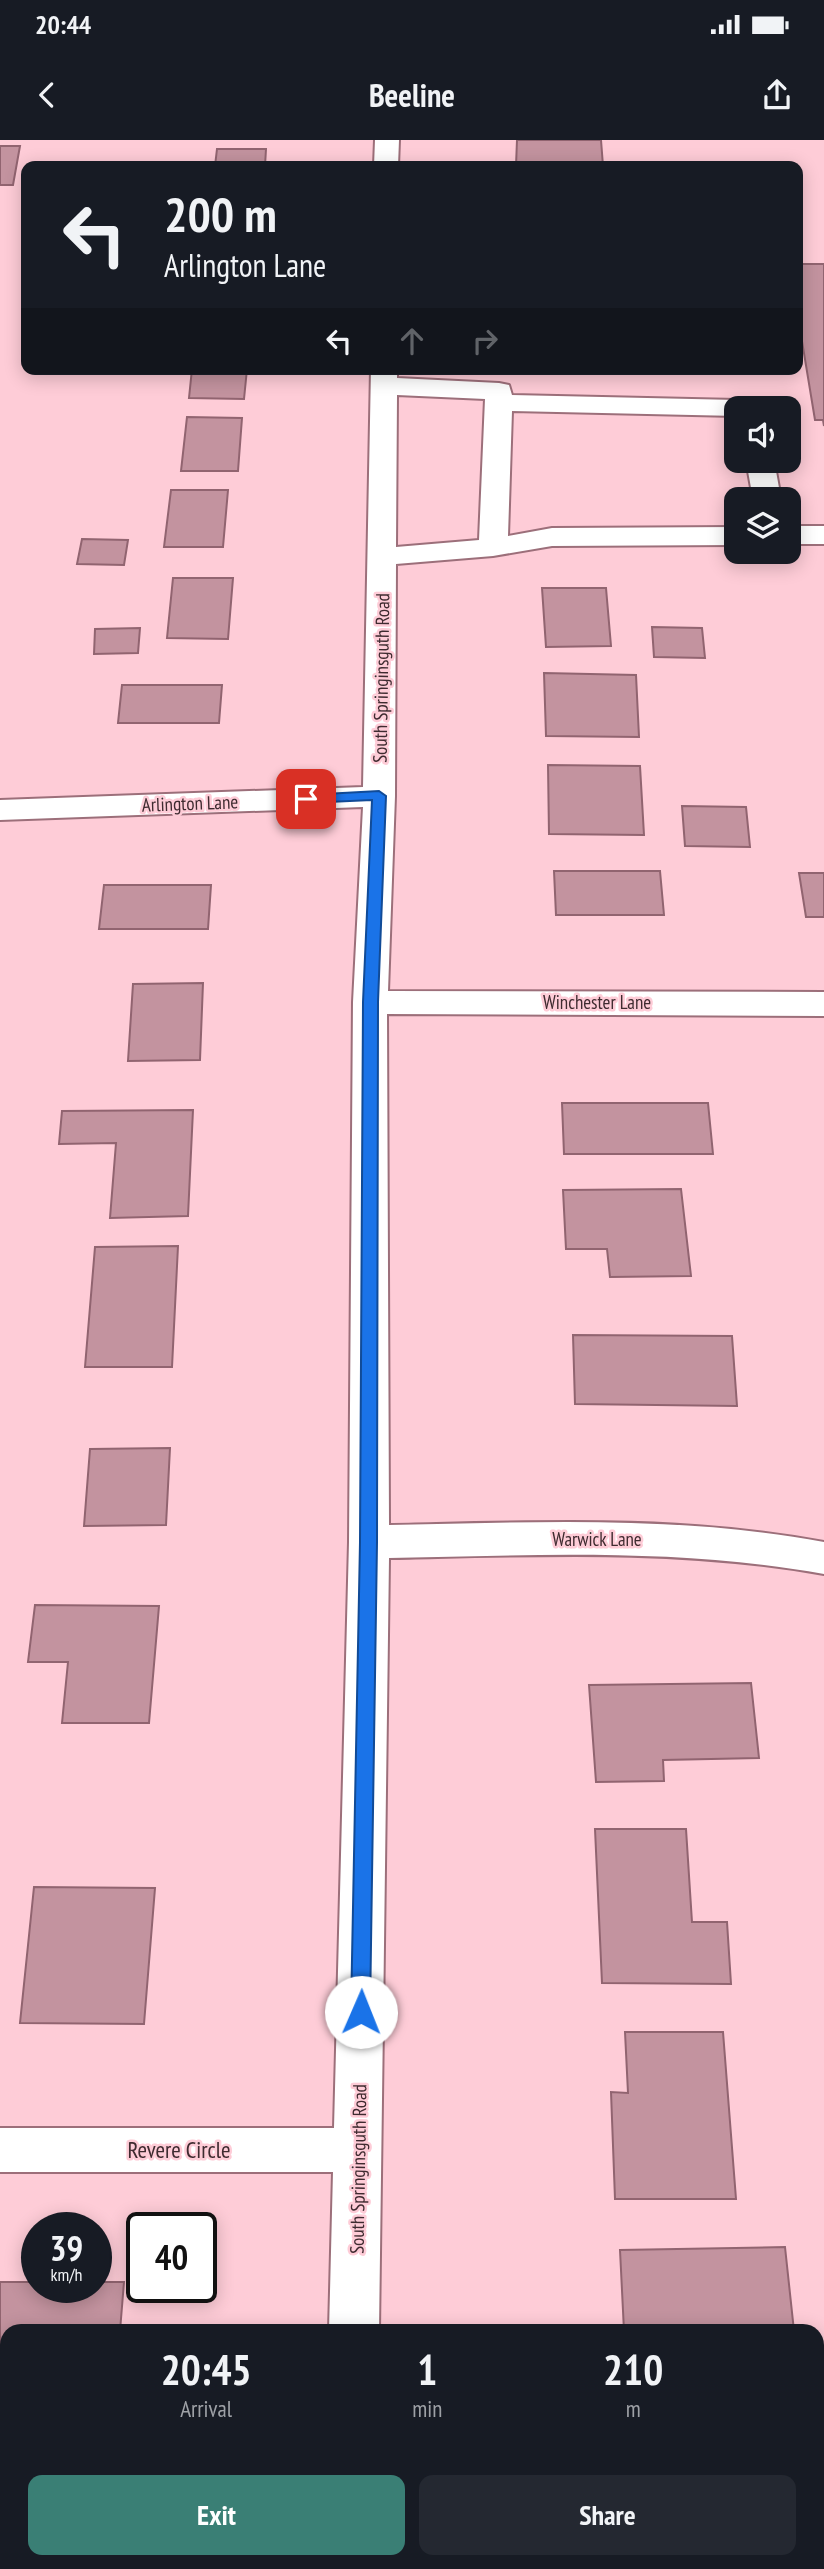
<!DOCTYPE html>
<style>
body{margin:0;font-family:"PT Sans Narrow",sans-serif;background:#242831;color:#f1f3f6;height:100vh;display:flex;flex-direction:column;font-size:26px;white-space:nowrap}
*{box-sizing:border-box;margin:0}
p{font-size:23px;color:#9ea1a6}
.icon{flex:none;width:38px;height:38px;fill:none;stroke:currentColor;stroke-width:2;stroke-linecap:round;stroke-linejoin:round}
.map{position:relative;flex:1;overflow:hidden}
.details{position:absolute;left:0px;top:2184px;width:824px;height:245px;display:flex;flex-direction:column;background:#171b24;border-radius:21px 21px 0 0;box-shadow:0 4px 18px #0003}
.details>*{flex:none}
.top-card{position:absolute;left:21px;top:21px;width:782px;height:214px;border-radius:14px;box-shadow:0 4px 18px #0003;background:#171b24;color:#f1f3f6;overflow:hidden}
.buttons{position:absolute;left:724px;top:256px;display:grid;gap:14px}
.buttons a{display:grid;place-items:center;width:77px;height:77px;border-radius:14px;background:#171b24;box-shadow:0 4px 18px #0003;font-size:35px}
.speed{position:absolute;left:21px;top:2072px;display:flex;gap:14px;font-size:35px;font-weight:700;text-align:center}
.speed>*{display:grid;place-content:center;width:91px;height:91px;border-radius:50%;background:#171b24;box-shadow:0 4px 18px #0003;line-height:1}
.speed small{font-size:18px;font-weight:400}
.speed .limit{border:4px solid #111;border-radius:10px;background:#fff;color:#111}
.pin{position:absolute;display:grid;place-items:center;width:60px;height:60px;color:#fff;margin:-30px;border-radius:14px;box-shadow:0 4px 10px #0006}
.me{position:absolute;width:77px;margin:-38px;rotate:1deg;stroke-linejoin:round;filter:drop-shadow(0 0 5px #0008)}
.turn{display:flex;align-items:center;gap:24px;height:147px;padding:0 28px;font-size:32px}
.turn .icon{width:91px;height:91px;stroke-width:2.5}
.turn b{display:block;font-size:49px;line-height:60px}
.lanes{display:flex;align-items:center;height:66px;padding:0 28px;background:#0003;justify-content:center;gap:35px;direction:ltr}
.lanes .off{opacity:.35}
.eta{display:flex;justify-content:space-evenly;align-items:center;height:119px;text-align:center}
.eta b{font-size:42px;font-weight:800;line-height:49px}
.button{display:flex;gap:14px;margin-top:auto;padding:14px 28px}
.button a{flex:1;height:80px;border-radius:14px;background:#3a7f75;color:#fff;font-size:28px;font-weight:800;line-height:80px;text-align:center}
.button a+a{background:#242831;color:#f1f3f6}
.status{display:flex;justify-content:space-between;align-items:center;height:49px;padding:0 35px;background:#171b24;direction:ltr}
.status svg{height:19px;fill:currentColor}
header{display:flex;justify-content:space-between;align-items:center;height:91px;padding:0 28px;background:#171b24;font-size:32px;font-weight:800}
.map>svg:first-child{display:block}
</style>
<div class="status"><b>20:44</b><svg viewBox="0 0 49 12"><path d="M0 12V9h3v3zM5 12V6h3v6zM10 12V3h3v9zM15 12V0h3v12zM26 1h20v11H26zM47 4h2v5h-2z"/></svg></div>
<header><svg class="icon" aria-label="back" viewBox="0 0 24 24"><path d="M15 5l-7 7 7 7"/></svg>Beeline<svg class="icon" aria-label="share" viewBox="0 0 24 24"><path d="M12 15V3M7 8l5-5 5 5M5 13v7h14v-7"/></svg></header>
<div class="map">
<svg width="824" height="2429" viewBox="0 0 824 2429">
<rect width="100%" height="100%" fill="#feccd7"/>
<!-- building -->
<path fill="#c3939f" stroke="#916470" stroke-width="2" d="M517,0H601L603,26H516Z
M0,6H20L13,45H0Z
M217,9H266L265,26H215Z
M798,124H824V286L823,280H815L798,177Z
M192,229H247L244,259L189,258Z
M187,277L242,278L238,331H181Z
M171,350H228L223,407H164Z
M82,399L128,400L124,425L77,424Z
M173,438H233L228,499L167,498Z
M542,448H606L611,506L546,507Z
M652,487L702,488L705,518L654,517Z
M140,488L138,513L94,514L95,489Z
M544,533L636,535L639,597L546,596Z
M122,545H222L219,583H118Z
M548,625L640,626L644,695L549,694Z
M682,666L746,667L750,707L685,706Z
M554,731H660L664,775H556Z
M799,733H824V777H806Z
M104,745H211L208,789H99Z
M203,843L200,920L128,921L133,844Z
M562,963H708L713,1014H564Z
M193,970L188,1076L110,1078L116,1003L59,1004L62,971Z
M681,1049L691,1136L610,1137L607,1109H566L563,1050Z
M178,1106L172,1227H85L95,1107Z
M573,1195L732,1196L737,1266L575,1264Z
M170,1308L166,1385L84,1386L90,1309Z
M35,1465L159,1466L149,1583H62L68,1522H28Z
M751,1543L759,1618L663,1620L664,1641L596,1642L589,1545Z
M595,1689H686L692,1782H727L731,1844L602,1843Z
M34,1747L155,1748L144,1884L20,1883Z
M625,1892H723L736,2059H615L611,1952L628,1953Z
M785,2107L794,2191H624L620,2110Z
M0,2142H37V2147H96V2142H124L120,2191H7V2308H0Z
M0,2371H7V2422H104L103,2429H0Z
M633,2422H759L760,2429H633Z"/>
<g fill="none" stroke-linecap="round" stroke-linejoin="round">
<defs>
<path id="minor" d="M375,0H399L398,26H374Z
M371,229H397V238L499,243L509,245L512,255L737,260L747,262L750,268H737V276L512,271L508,396L552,388L737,387V405L552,406L493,416L396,424L395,656L388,851L824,852V876L387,874L389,1385C536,1382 679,1375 824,1402V1434C679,1408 536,1415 389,1418L379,2191H329L333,2032H0V1988H334L349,1402L353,862L363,667L0,680V660L363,647ZM397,255L485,259L479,400L396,407Z
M746,320H774L781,359H753Z
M789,386H824V404H789Z
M322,2422H374V2429H322Z"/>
</defs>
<!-- minor casing -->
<use href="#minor" stroke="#9c6f7a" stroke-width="4"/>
<!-- minor -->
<use href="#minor" fill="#fff" fill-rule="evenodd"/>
</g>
<!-- route -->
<path fill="#1a73e8" stroke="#114b97" stroke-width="2" d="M379,651L386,656L378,862L377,1402L370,1872L367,1878L361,1881L354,1878L351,1872L360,1402L363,862L372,660L306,663L300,659L306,655Z"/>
<g text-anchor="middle" stroke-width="5" stroke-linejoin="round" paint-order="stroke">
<!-- street labels -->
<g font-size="19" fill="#3f2b30" stroke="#feccd7">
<text transform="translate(381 538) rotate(-89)" y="7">South Springinsguth Road</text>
<text transform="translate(190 663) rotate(-2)" y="7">Arlington Lane</text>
<text x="597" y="869">Winchester Lane</text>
<text x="597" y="1406">Warwick Lane</text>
<text transform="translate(358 2029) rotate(-89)" y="7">South Springinsguth Road</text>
</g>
<!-- near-street labels -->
<g font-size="23" fill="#3f2b30" stroke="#feccd7">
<text x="179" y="2018">Revere Circle</text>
</g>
</g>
</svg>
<div class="buttons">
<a><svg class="icon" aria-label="sound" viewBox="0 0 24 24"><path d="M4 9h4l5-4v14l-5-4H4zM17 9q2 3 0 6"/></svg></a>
<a><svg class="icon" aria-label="layers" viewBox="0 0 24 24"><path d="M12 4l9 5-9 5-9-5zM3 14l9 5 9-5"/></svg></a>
</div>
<div class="speed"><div>39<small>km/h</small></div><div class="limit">40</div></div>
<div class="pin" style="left:306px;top:659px;background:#d93025"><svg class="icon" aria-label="arrive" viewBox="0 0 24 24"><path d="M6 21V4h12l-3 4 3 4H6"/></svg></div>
<svg class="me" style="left:361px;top:1872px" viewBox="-20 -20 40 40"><circle r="19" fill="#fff"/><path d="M0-13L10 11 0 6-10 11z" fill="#1a73e8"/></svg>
<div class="top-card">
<div class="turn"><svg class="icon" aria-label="left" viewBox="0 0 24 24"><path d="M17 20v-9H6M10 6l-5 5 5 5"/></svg><div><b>200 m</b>Arlington Lane</div></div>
<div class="lanes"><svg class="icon" aria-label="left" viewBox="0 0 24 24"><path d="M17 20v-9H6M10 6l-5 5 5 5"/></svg><svg class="icon off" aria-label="ahead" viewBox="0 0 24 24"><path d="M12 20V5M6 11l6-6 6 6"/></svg><svg class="icon off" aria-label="right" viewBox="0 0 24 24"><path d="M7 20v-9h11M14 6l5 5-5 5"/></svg></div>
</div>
<section class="details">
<div class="eta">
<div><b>20:45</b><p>Arrival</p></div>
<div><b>1</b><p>min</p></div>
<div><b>210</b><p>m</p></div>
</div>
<div class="button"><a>Exit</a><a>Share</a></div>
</section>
</div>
